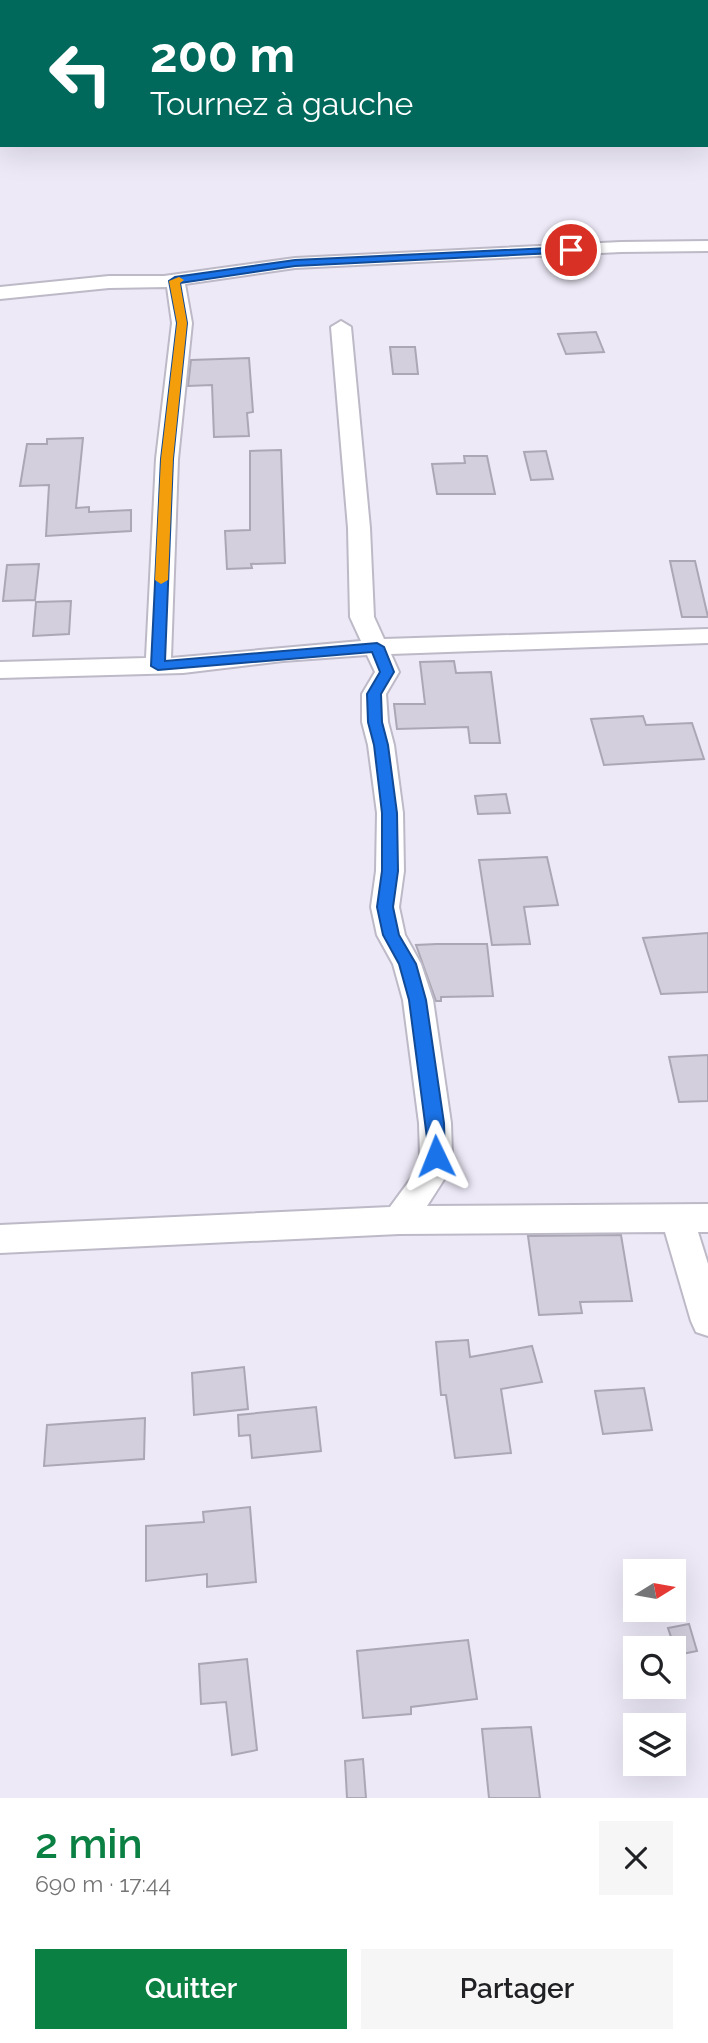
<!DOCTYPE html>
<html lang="fr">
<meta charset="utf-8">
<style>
body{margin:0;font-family:Raleway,sans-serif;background:#f6f6f6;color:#202124;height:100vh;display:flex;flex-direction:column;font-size:26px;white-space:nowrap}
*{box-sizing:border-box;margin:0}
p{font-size:23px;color:#757577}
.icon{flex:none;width:38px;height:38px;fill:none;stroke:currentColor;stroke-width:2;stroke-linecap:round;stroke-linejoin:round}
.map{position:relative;height:1798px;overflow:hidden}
.details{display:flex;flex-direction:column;background:#fff;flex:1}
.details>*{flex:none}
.guide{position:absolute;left:0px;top:0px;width:709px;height:147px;box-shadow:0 7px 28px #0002;background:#00695c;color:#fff;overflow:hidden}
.needle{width:46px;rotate:79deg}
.buttons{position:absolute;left:623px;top:1559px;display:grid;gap:14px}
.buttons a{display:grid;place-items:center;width:63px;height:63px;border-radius:0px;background:#fff;box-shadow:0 7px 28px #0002;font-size:35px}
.pin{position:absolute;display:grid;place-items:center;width:60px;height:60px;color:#fff;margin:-30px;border:4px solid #fff;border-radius:50%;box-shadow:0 2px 7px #0007}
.me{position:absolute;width:77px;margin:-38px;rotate:358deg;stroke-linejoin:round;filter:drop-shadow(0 0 5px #0008)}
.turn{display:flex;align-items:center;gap:24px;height:147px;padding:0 35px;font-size:32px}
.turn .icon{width:91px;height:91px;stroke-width:2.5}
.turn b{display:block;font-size:49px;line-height:60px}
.round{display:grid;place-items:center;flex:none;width:74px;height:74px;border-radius:0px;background:#f6f6f6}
.head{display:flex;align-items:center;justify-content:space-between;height:119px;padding:0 35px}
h1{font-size:42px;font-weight:600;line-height:52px;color:#0b8043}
.primary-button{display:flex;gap:14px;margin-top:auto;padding:14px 35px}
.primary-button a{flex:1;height:80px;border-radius:0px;background:#0b8043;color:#fff;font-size:28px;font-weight:600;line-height:80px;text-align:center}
.primary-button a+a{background:#f6f6f6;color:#202124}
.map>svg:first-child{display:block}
</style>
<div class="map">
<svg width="708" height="1798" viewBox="0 0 708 1798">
<rect width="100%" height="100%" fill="#ede9f7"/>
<!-- building -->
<path fill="#d3cfdd" stroke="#aba7b4" stroke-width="2" d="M596,332L604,352L566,354L558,334Z
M390,347H415L418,374H393Z
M249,358L253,412L247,413L249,436L214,437L212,385L188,386L191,360Z
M83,438L76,508L89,507V512L131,510V531L46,536L49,485L20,486L27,444H47V439Z
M281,450L285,563L251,564L252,568L227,569L225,531L250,530V451Z
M546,451L553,479L531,480L524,452Z
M464,456H487L495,494H437L432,464L465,463Z
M670,561H695L708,617H682Z
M39,564L35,600L3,601L7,565Z
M71,601L69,634L33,636L36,602Z
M454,661L456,673L491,672L500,743H470L468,727L397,729L394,704H425L420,662Z
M643,716L646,725L692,723L704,759L604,765L591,719Z
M506,794L510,813L478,814L475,796Z
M547,857L558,905L524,907L530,944L492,945L479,860Z
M708,933V992L661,994L643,938Z
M437,944H487L493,996L441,997V1001H436L416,945Z
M708,1055V1101L679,1102L669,1057Z
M621,1235L632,1301L580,1302L582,1313L539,1315L528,1236Z
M468,1340L470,1357L532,1346L542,1382L501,1389L511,1453L455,1458L446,1395H441L436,1342Z
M244,1367L248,1409L194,1415L192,1373Z
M644,1388L652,1430L603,1434L595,1391Z
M316,1407L321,1451L252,1458L250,1435L239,1436L238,1415Z
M145,1418L144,1459L44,1466L47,1425Z
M250,1507L256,1582L207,1587V1574L146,1581V1526L204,1522L203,1512Z
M689,1624L697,1651L677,1655L668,1628Z
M468,1640L477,1699L411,1707V1714L363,1718L357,1651Z
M247,1659L257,1750L232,1755L226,1702L201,1704L199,1664Z
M531,1727L540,1798H489L482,1729Z
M363,1759L366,1798H347L345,1761Z"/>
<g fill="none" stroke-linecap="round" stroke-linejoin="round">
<defs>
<path id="street" d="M708,241V251L621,252L295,268L185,284L192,323L178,459L171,658L361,641L350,617L348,528L331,327L341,321L351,327L370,528L374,617L384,639L708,629V643L391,654L399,672L386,694L388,722L394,745L403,813L404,871L399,907L405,935L421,964L433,1000L451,1123L452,1156L445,1178L427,1206L708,1204V1232H698L708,1264V1336L696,1332L691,1321L665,1232L399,1234L0,1253V1225L390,1207L415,1173L420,1156L419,1123L403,1000L393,964L377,935L371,907L376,871L377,813L368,745L362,722V694L375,672L367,655L283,661L183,673L0,678V662L146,658L156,459L172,323L167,287L109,288L0,299V287L109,276H164L295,258L621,242Z"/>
</defs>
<!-- street casing -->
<use href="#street" stroke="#bdb9c7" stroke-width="4"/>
<!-- street -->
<use href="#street" fill="#fff" fill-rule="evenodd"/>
</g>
<!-- route -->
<path fill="#1a73e8" stroke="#114b97" stroke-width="2" d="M571,247L574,248V252L295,266L180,283L187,323L173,459L165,661L377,643L384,647L394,672L381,694L382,722L388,745L397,813L398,871L393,907L399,935L416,964L426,1000L444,1123L445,1156L442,1161L436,1164L430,1161L409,1000L399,964L383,935L377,907L382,871V813L374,745L368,722L367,694L380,672L372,652L158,670L151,666L161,459L177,323L169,281L175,277L295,260Z"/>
<!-- slow -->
<path fill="#f59e0b" d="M179,277L184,280L180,283L187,323L173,459L168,580L161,584L155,580L161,459L177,323L169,281Z"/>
</svg>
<div class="buttons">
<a><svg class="needle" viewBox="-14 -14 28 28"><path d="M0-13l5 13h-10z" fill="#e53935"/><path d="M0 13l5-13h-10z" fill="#757577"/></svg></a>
<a><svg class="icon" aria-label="search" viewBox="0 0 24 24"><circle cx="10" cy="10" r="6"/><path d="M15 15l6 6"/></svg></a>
<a><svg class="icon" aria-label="layers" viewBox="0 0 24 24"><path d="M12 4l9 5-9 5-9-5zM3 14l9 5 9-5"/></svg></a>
</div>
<div class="pin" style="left:571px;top:250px;background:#d93025"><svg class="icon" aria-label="arrive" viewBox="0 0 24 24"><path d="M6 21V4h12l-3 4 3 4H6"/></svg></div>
<svg class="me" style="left:436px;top:1156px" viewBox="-20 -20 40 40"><path d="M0-17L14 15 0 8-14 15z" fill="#1a73e8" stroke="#fff" stroke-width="4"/></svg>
<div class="guide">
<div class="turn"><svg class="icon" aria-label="left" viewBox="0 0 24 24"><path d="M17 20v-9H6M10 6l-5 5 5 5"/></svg><div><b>200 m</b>Tournez à gauche</div></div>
</div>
</div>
<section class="details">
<div class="head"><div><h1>2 min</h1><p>690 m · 17:44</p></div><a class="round"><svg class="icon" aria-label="close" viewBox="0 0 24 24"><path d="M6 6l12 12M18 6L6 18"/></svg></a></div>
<div class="primary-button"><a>Quitter</a><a>Partager</a></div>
</section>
